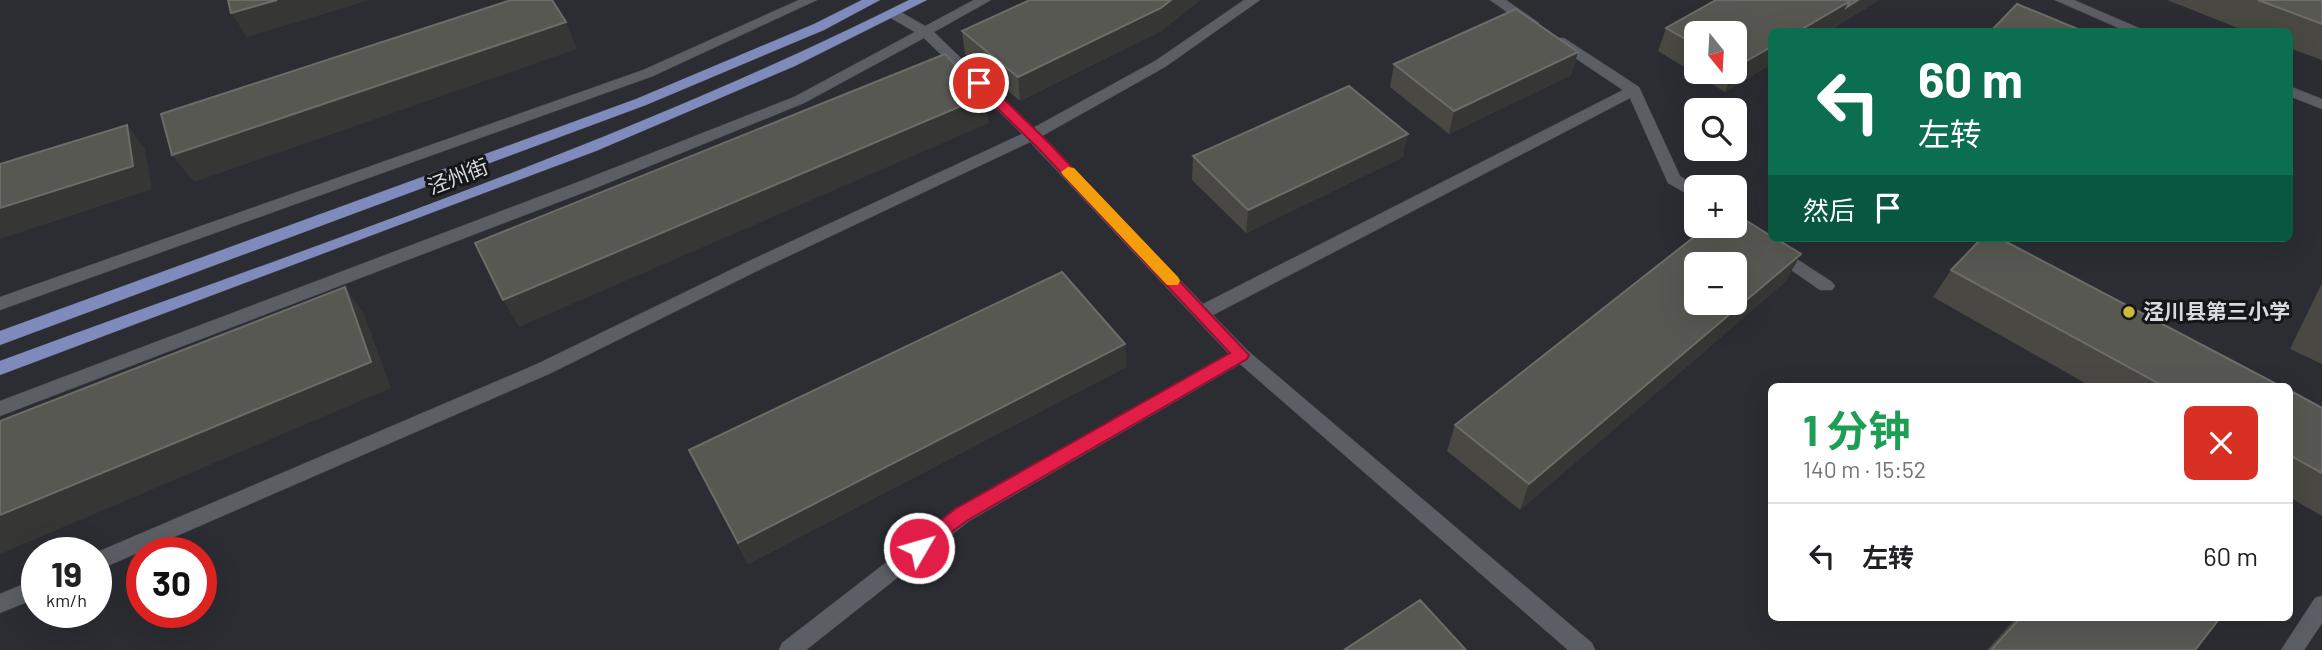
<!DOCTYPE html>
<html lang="zh">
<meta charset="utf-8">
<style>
body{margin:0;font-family:Barlow,"Noto Sans SC",sans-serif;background:#f2f2f2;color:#202124;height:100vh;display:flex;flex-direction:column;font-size:26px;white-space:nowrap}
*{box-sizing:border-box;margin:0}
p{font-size:23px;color:#757577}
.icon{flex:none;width:38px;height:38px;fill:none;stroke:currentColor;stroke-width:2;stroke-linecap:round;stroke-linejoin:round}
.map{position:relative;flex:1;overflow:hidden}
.details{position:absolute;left:1768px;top:383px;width:525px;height:238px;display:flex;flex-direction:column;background:#fff;border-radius:10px;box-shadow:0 7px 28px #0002}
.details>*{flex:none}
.guide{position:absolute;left:1768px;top:28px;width:525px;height:214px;border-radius:10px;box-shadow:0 7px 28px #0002;background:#0b6e4f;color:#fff;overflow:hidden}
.needle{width:46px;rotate:162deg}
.controls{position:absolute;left:1684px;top:21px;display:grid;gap:14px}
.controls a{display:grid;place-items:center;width:63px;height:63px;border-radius:10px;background:#fff;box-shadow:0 7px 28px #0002;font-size:35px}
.speed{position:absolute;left:21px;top:537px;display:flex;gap:14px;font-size:35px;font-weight:700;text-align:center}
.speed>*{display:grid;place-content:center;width:91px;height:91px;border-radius:50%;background:#fff;box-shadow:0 7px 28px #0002;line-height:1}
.speed small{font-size:18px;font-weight:400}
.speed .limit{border:10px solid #d22;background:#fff;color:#111}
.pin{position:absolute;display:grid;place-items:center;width:60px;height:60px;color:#fff;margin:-30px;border:4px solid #fff;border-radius:50%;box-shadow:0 2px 7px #0007}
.me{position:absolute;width:77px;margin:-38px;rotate:52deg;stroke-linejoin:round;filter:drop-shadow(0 0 5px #0008)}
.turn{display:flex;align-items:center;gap:24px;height:147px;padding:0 35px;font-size:32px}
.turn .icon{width:91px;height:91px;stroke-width:2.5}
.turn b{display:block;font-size:49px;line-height:60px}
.then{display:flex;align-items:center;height:66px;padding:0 35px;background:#0003;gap:14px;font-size:26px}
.round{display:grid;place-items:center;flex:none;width:74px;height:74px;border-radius:10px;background:#f2f2f2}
.summary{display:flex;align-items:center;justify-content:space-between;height:119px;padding:0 35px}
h1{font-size:42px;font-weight:700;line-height:52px;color:#1e9e55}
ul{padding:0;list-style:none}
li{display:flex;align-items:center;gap:21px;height:105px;padding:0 35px;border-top:2px solid #e0e0e0}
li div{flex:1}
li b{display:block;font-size:26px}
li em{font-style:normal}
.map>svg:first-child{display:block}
</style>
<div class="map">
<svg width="2322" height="650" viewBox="0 0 2322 650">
<rect width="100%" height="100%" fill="#2b2d33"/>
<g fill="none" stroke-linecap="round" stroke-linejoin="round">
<defs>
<path id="minor" d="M799,0H817L653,76L0,310V297L643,70Z
M974,0H991L934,32L1033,128L1155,61L1244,0H1260L1165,67L1042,136L1203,304L1623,90L1554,44V38H1564L1639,87L1680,176L1697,187L1696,199L1668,183L1630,98L1213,315L1247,350L1592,643L1595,650H1568L1240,364L969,521L806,650H779L782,643L955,509L1229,354L1030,142L759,270L549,374L96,571L95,553L537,364L747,262L1022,134L924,38L804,103L598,187L0,416V401L586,179L794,97L915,32L889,17V11H899L925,26Z
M1490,0H1506L1539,23L1532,27L1527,26Z
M2055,0H2074L2148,32H2128Z
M2289,86L2322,99V109L2289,96Z
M1777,246L1832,282L1835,286L1832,290H1820L1771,256L1769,252Z
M37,579V598L0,613V594Z
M2322,596V623L2304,650H2281L2315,598Z"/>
<path id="major" d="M862,0H880L824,30L646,105L0,345V331L636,99L814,24Z
M909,0H927L795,66L596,151L0,375V361C306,248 617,146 909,0Z"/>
</defs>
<!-- minor casing -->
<use href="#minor" stroke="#47494e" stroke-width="1"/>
<!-- major casing -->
<use href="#major" stroke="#47494e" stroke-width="1"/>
<!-- minor -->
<use href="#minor" fill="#5c5e65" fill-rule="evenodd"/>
<!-- major -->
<use href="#major" fill="#7e8bbc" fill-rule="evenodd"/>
</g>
<!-- wall -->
<path fill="#494842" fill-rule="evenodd" d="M1030,0H1200L1161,31L1020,101L965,54L962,31Z
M1879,0L1826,32H1771V64L1725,92L1658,51L1666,28ZM1696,33H1734V72H1696Z
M2167,0H2322V60L2289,48V32H2248Z
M1578,52L1571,75L1449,134L1390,87L1394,64Z
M1193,156L1403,157L1246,233L1192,180Z
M1951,270L2282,387H2092L1933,297Z
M1786,281L1520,510L1447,451L1455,425Z
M2322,283V364L2290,349Z
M1125,344L1126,367L748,564L689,450Z
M2289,390L2322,408V516L2289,497Z
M2016,618H2220L2195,650H1987Z"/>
<!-- shaded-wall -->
<path fill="#363735" d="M277,0H370L247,37L231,13Z
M1171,0H1200L1161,31L1020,101L1018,77Z
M1858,0H1879L1838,24L1847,7Z
M1850,1L1838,24L1826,32H1797Z
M566,22L577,49L194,182L172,155Z
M1771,47V64L1725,92L1733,72H1734V68Z
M1578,52L1571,75L1449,134L1454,111Z
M985,96L989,123L519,327L503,300Z
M127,125L145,149L152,189L0,239V208Z
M1408,134L1403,157L1246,233L1248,210Z
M1801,254L1786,281L1520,510L1529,484Z
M345,287L364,314L391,388L0,554V515Z
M1125,344L1126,367L748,564L738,543Z"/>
<!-- building -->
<path fill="#585853" stroke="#6c6c68" stroke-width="2" fill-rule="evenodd" d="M228,0H277L231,13Z
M511,0H552L566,22L172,155L161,114Z
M1030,0H1171L1161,8L1018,77L962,31Z
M1716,0H1848L1850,1L1797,32H1771V47L1734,68V33H1696V45L1666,28Z
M1848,0H1858L1847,7L1850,1Z
M2258,0H2322V24Z
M2017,4L2085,32H1990Z
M1516,9L1578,52L1454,111L1394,64Z
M945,54L985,96L503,300L475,243Z
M1349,86L1408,134L1248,210L1193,156Z
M127,125L133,166L0,208V164Z
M1734,213L1771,236V238H1775L1801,254L1529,484L1455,425L1708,226H1734ZM1696,264H1734V303H1696Z
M1982,238H1999L2282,387H2165L1951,270Z
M1062,272L1125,344L738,543L689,450Z
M345,287L371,362L0,515V421Z
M2289,390L2322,408V473L2289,455Z
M1420,600L1466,650H1344Z
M2020,618H2220L2195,650H1991Z"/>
<!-- route -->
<path fill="#e11d48" stroke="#92132f" stroke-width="2" d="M979,79L984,80L1049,143L1249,355L1247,359L968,520L919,556L912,554L909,548L912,543L955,509L1230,353L1039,149L975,86V80Z"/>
<!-- slow -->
<path fill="#f59e0b" d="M1068,167L1074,168L1178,277L1180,281L1178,285H1167L1063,175L1061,172Z"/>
<!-- markers -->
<circle fill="#ccb939" stroke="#151618" stroke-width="2.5" cx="2129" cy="312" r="7"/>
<g text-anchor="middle" stroke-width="6" stroke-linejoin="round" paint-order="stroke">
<!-- street labels -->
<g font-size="21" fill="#d8dade" stroke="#151618">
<text transform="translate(458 177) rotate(-21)" y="7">泾州街</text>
</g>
<!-- poi labels -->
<g font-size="21" font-weight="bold" fill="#d8dade" stroke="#151618" text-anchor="start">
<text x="2143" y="319">泾川县第三小学</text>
</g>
</g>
</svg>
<div class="controls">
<a><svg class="needle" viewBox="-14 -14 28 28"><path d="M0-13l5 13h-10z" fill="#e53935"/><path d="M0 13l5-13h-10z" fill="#757577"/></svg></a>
<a><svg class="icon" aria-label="search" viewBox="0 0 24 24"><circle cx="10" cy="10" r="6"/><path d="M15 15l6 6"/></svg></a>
<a>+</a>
<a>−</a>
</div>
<div class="speed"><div>19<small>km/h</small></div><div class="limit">30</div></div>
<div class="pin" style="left:979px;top:83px;background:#d93025"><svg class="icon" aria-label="arrive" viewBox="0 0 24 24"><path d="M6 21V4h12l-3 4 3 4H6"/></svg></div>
<svg class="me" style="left:919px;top:548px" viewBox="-20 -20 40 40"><circle r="17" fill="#e11d48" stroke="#fff" stroke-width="3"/><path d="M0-11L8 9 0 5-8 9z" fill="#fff"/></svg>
<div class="guide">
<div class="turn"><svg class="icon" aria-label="left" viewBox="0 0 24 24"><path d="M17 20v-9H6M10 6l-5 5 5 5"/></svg><div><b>60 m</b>左转</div></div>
<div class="then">然后<svg class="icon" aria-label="arrive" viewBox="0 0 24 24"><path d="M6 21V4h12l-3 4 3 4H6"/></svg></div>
</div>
<section class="details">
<div class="summary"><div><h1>1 分钟</h1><p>140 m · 15:52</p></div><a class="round" style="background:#d93025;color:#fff"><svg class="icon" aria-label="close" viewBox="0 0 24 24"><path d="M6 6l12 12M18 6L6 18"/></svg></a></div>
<ul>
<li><svg class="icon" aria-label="left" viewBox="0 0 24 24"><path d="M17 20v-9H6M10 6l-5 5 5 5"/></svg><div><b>左转</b></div><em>60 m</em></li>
</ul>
</section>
</div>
